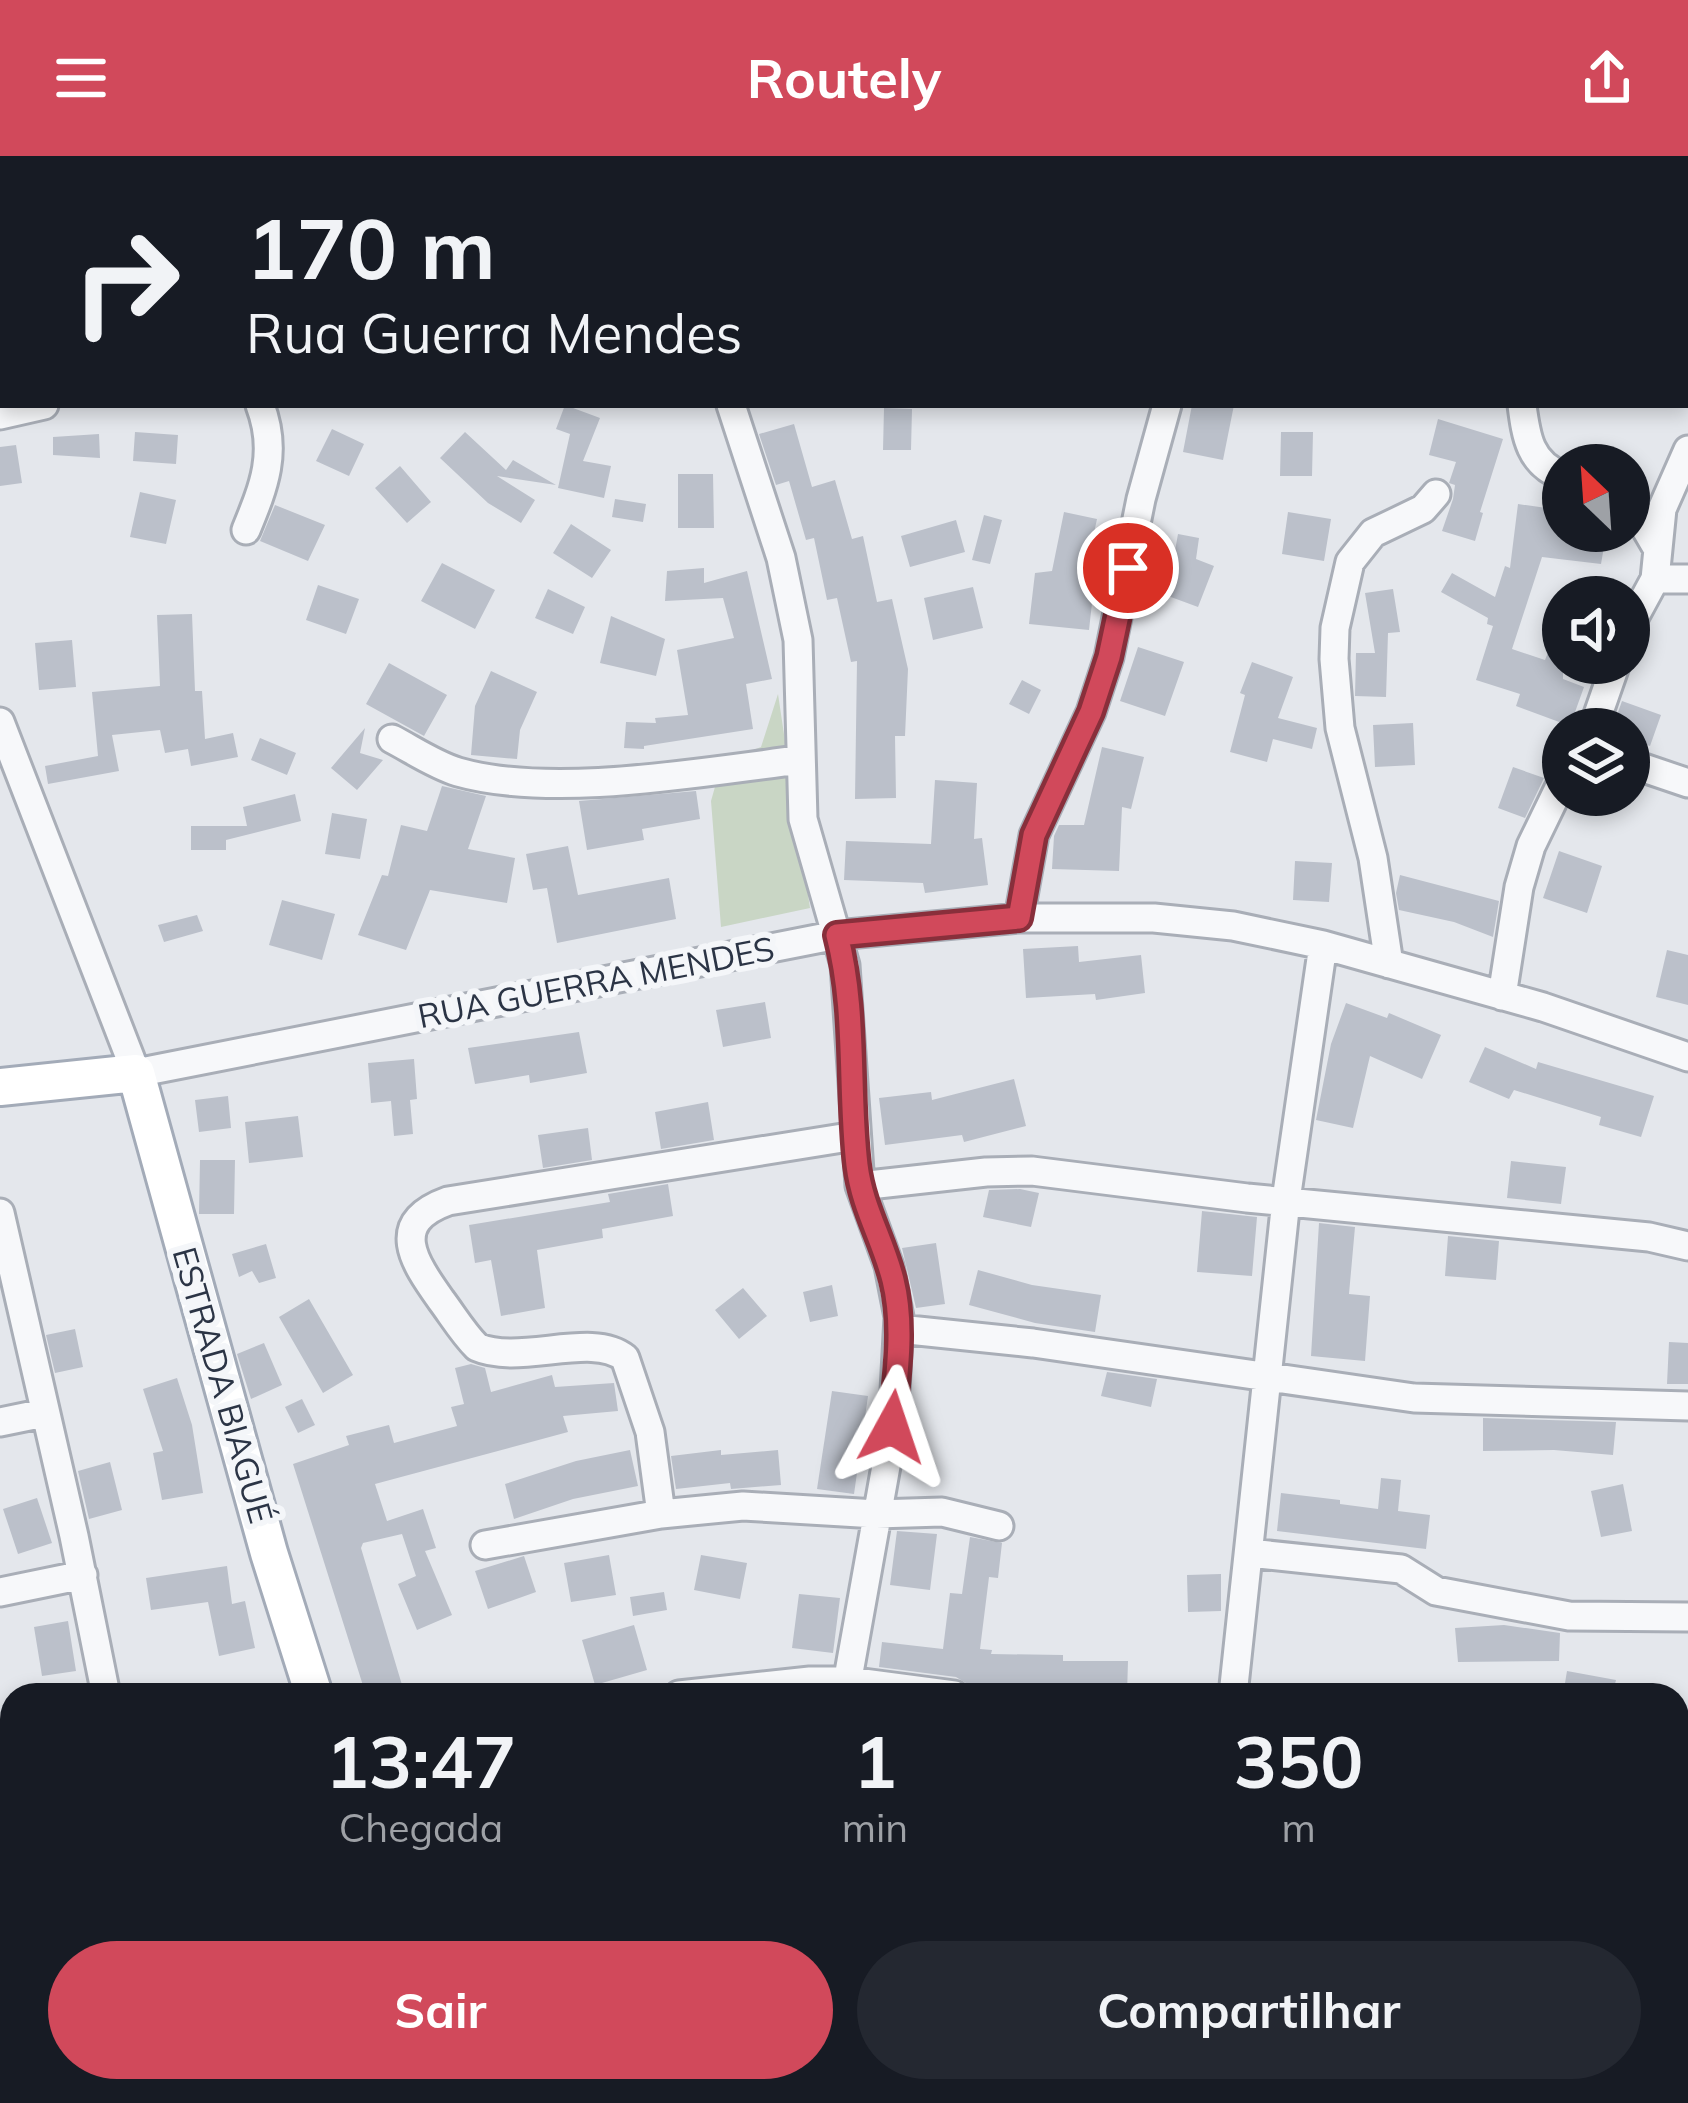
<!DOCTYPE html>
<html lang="pt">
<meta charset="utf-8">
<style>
body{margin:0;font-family:Mulish,sans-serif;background:#242831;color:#f1f3f6;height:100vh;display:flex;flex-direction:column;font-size:45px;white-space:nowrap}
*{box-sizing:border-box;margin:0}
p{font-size:39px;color:#9ea1a6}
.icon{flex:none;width:66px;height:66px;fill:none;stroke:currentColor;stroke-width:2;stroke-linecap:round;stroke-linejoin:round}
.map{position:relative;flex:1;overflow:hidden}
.drawer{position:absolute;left:0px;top:1527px;width:1689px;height:420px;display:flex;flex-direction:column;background:#171b24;border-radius:36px 36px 0 0;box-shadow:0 6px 18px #0003}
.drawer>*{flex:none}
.top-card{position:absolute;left:0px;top:0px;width:1689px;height:252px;box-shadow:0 6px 18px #0003;background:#171b24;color:#f1f3f6;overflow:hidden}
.needle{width:78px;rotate:335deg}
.fabs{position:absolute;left:1542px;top:288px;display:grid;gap:24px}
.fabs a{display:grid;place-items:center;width:108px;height:108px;border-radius:50%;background:#171b24;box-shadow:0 6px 18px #0003;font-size:60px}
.pin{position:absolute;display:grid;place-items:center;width:102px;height:102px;color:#fff;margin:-51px;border:6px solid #fff;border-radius:50%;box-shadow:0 3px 12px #0007}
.me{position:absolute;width:132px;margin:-66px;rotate:5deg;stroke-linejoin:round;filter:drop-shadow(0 0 9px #0008)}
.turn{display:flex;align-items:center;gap:42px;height:252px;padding:0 48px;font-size:54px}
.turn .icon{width:156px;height:156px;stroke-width:2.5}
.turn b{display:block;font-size:84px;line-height:102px}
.eta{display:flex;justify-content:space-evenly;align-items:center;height:204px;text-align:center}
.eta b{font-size:72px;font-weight:700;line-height:84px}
.action{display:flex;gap:24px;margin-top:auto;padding:24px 48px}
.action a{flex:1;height:138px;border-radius:72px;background:#d1495b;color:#fff;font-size:48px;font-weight:700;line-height:138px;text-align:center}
.action a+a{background:#242831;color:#f1f3f6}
header{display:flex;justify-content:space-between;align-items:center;height:156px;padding:0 48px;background:#d1495b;color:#fff;font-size:54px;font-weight:700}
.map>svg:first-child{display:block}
</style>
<header><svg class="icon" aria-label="menu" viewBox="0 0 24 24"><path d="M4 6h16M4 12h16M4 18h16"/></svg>Routely<svg class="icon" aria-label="share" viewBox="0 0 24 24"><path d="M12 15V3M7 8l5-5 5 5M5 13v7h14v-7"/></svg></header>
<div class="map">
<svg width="1688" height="1947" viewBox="0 0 1688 1947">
<rect width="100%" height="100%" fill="#e4e7ec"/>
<!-- green -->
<path fill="#c9d6c5" d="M778,538L810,752L721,771L711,645L722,606L761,591Z"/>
<!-- building -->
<path fill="#bbc0ca" d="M565,249L600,262L583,305L611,310L604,342L558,332L570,278L556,273Z
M1192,249H1234L1223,304L1183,296Z
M884,252L912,253L911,294H883Z
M1438,263L1503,283L1480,356L1483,357L1475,385L1442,375L1453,343L1455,329L1449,327L1456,306L1429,299Z
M794,268L812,331L835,324L852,383L863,380L877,446L892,443L908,513L905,580H895L896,642L855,643L857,505L851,506L837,442L827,444L814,382L806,384L789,325L776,329L759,278Z
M332,273L364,288L349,320L316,305Z
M135,276L178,279L176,308L133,305Z
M465,276L506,314L513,304L556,329L497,320L535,344L521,367L488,347L440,302Z
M1281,276H1313L1312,320H1280Z
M99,278L100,302L53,299V281Z
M16,289L22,327L0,330V291Z
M400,310L431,346L407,367L375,332Z
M678,318H713L714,372H678Z
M140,336L176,344L166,388L130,381Z
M615,343L646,348L643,366L612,361Z
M1518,348L1560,354L1557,375L1606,379L1601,408L1542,401L1512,493L1545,504L1563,459V523L1584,531L1570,570L1516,550L1520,538L1476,524L1493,470L1487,468L1488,462L1441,436L1452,417L1495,441L1505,410L1510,412Z
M275,349L325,369L308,405L260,385Z
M1064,356L1097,363L1085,419L1095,420L1089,474L1029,468L1035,417L1052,415Z
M1288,356L1331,363L1324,405L1282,398Z
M984,359L1002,364L990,408L972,404Z
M956,364L965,396L910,411L901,380Z
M571,368L611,394L592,422L553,397Z
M1178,378L1199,382L1196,403L1214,410L1198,451L1160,437L1174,400Z
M442,407L495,434L475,473L421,445Z
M704,412V427L747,415L772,523L746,528L753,573L644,590V593L624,592L626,566L656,567L655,562L688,559L677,494L734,482L723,442L665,445L667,415Z
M318,429L359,443L346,478L306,464Z
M973,431L983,472L933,484L924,442Z
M548,433L585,451L573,478L535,462Z
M1393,433L1400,476L1388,477L1386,541L1355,540L1356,497H1375L1365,437Z
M192,458L195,535H202L205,583L233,577L238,601L191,610L188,593L165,597L160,574L112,579L119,615L48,628L45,610L98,600L92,536L160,530L157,459Z
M611,460L665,483L656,520L600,507Z
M72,484L76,531L39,534L35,487Z
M1138,491L1184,506L1165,560L1120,545Z
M1252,506L1293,521L1278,562L1317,572L1312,593L1273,583L1267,606L1230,596L1245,539L1240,537Z
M389,507L447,539L424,580L366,548Z
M491,515L537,536L520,574L517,603L471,599L475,550Z
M1022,524L1041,534L1029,558L1009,548Z
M1622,545L1661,559L1650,590L1629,583V573H1612Z
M1413,567L1415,609L1375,611L1373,569Z
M365,572L360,597L383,604L357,634L331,612Z
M260,582L296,597L287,619L251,604Z
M1102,591L1144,601L1131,653L1122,651L1119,715L1052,713L1054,680L1059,669H1084Z
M1513,611L1544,622L1525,662L1498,652Z
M935,624L977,627L974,683L982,682L988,729L925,737L923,727L844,724L846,685L931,688Z
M442,630L486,640L468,693L515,702L507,747L430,734L406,794L358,779L382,719L388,720L401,669L427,675Z
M696,635L700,663L642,673L644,684L587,694L579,645Z
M295,638L301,665L226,684V694H191V670H247L243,651Z
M332,657L367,663L360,703L325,698Z
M568,690L578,739L669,722L676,763L557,787L547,732L533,734L526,698Z
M1559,695L1602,710L1587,757L1543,742Z
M1295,705L1332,707L1329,746L1293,744Z
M1400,719L1499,745L1493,781L1454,766L1399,754L1396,737Z
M282,744L335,758L322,804L269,789Z
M197,759L203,775L164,786L158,769Z
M1078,790L1079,806L1141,799L1145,837L1096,844L1095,838L1026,842L1023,793Z
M1667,794L1688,799V849L1656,841Z
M765,846L771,882L723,891L716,854Z
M1346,847L1387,862L1389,857L1441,879L1422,923L1370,900L1353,972L1316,964L1331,888Z
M579,876L587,917L530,927L529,919L475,928L468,892Z
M1485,891L1536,913L1538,906L1654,940L1641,981L1599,969L1601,961L1514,934L1509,943L1469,926Z
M414,903L417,943L410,944L413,978L394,980L391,945L371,947L368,907Z
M1014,923L1026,970L964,986L962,979L885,989L879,942L931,936L932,944Z
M228,940L231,972L199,976L195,944Z
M708,946L714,984L661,993L655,956Z
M298,960L303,1001L249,1007L245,966Z
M588,972L592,1004L543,1012L538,979Z
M200,1004H235L234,1058H199Z
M1511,1005L1566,1011L1561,1048L1507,1042Z
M668,1028L673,1060L602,1073L603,1082L537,1094L545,1152L501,1160L491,1104L475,1107L469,1069L610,1046L608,1038Z
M1020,1033L1039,1037L1031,1071L983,1061L989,1034Z
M1202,1055L1257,1061L1252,1120L1197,1116Z
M1319,1067L1355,1071L1349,1138L1370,1140L1365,1205L1311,1200Z
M1448,1080L1499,1085L1496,1124L1445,1120Z
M936,1087L945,1148L916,1152L902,1092Z
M266,1088L276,1122L259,1127L252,1115L239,1121L232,1098Z
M978,1114L1032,1129L1101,1139L1095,1176L1035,1167L969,1149Z
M832,1129L838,1160L810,1166L803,1136Z
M743,1132L767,1160L739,1183L715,1154Z
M309,1143L353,1219L323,1237L279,1161Z
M75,1173L83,1211L55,1217L46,1179Z
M1669,1186L1688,1187V1228H1667Z
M264,1187L282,1229L251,1243L237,1198Z
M471,1208L485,1212L491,1236L552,1219L555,1231L614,1227L618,1255L563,1260L568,1276L375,1328L387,1365L423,1353L436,1392L425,1395L452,1459L417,1474L398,1428L416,1420L402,1378L363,1387L361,1392L405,1539H366L293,1308L349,1289L346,1280L389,1269L394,1287L457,1270L451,1251L464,1248L455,1212Z
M1107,1216L1157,1223L1151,1251L1101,1240Z
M177,1222L192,1269L203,1337L162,1344L153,1297L163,1295L143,1233Z
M832,1235L868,1240L854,1338L817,1333Z
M302,1243L315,1269L298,1277L285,1251Z
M1483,1262L1616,1266L1613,1299L1554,1294L1483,1295Z
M630,1294L638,1330L573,1343L514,1363L505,1328L576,1305Z
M721,1294V1299L778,1294L781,1329L731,1333L730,1327L676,1333L671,1300Z
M110,1306L122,1354L89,1363L78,1315Z
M1381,1322L1401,1324L1398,1355L1430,1359L1426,1393L1277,1375L1281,1337L1340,1344V1348L1378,1353Z
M1623,1328L1632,1375L1601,1381L1591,1335Z
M37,1342L52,1387L18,1398L3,1353Z
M897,1375L937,1378L930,1434L890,1429Z
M970,1381L1002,1387L998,1422L989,1421L980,1493L992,1494L991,1498L1063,1499V1505H1128L1127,1538H1081V1533L989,1532L969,1529L956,1521L879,1511L882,1486L943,1493L950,1437L962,1438Z
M609,1399L616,1439L571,1446L564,1407Z
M701,1399L747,1407L740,1443L694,1434Z
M524,1400L536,1436L488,1453L475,1415Z
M227,1410L232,1448L245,1445L255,1492L219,1500L208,1446L151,1454L146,1422Z
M1221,1418V1455L1188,1456L1187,1419Z
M664,1436L667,1454L633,1460L630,1441Z
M799,1438L840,1442L833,1497L792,1492Z
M68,1465L76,1515L42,1520L34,1471Z
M634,1469L647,1514L595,1529L582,1484Z
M1504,1469L1560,1477L1559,1505L1458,1506L1455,1472Z
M1567,1515L1616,1524L1612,1539H1563Z"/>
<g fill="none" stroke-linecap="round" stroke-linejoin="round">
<defs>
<path id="minor" d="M1182,0L1184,3
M1354,0L1366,3
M366,3L368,0
M752,3L753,0
M1232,3L1233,0
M1541,3L1547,0
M731,249L781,402L798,484L803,663L845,809L860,1030L889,1110L899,1161L893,1271L845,1539
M1522,249C1526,281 1530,308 1563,320
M0,259L44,249
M1629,344L1657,392
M246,374C264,330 278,296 260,249
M1655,423H1688
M1629,471L1655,423L1662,353L1688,294
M0,566L136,917L837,779L1019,762H1154L1233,770L1323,789L1543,851L1688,901
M1593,573L1616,507
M392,583C413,594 435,609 458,616C553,643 700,616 799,604
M1629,607L1688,627
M1019,762L1034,679L1091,556L1109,501L1141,343L1167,249
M1389,808L1373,702L1340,572L1334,503L1335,472L1350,406L1373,377L1423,353L1436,338
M1502,840L1519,731L1531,690L1563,624
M860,1030L986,1016L1032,1015L1247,1042L1649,1081L1688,1090
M0,1057L74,1380L106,1539
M899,1173L1033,1187L1414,1242L1688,1250
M0,1266L44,1257
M661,1358L650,1276L625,1202C592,1175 520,1210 477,1191C463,1177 453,1160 441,1144C414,1106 387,1067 448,1045L855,980
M485,1389L661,1358L743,1350L876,1358L942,1356L999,1370
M1249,1397L1401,1413L1436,1435L1569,1460L1688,1461
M0,1436L83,1419
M679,1539L810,1525H848L954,1539
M1233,1539L1286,1044L1323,789
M1677,1654L1688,1655
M0,1655L12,1652
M179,1935L181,1947
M1243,1935L1244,1947
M734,1947L738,1935"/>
<path id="major" d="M0,931L136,917L269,1397L314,1539
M436,1935L440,1947"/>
</defs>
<!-- minor casing -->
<use href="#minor" stroke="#a9aeb7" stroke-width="33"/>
<!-- major casing -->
<use href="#major" stroke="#a3abb8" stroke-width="42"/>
<!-- minor -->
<use href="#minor" stroke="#f7f8fa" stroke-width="27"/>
<!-- major -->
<use href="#major" stroke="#fff" stroke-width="36"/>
</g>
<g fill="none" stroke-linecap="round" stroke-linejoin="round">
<defs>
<path id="route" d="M892,1271C896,1223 905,1172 893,1124C883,1084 862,1051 857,1009C848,932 857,855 837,779L1019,762L1034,679L1091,556L1109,501L1128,412"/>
</defs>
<!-- route casing -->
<use href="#route" stroke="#882f3b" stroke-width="30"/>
<!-- route -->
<use href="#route" stroke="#d1495b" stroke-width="21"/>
</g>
<g text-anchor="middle" stroke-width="12" stroke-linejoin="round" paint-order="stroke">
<!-- street labels -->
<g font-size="33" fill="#2b3445" stroke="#f4f6f9">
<text transform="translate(596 826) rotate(-11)" y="12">RUA GUERRA MENDES</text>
<text transform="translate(223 1229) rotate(74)" y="12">ESTRADA BIAGUÉ</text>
</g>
</g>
</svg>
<div class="fabs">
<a><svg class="needle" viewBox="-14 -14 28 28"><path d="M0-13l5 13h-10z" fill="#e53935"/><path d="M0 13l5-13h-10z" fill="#9ea1a6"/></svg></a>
<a><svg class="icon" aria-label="sound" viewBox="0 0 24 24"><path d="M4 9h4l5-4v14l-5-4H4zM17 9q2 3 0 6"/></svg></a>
<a><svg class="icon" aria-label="layers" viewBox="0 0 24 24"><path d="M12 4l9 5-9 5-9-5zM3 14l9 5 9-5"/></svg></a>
</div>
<div class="pin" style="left:1128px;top:412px;background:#d93025"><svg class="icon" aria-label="arrive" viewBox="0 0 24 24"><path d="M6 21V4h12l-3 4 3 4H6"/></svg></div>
<svg class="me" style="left:892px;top:1271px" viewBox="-20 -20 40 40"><path d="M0-17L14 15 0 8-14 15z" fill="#d1495b" stroke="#fff" stroke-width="4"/></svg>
<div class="top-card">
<div class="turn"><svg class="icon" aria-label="right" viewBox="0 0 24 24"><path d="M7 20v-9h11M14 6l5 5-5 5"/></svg><div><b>170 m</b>Rua Guerra Mendes</div></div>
</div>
<section class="drawer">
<div class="eta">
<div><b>13:47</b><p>Chegada</p></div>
<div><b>1</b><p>min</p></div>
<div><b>350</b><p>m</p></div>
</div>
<div class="action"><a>Sair</a><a>Compartilhar</a></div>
</section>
</div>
